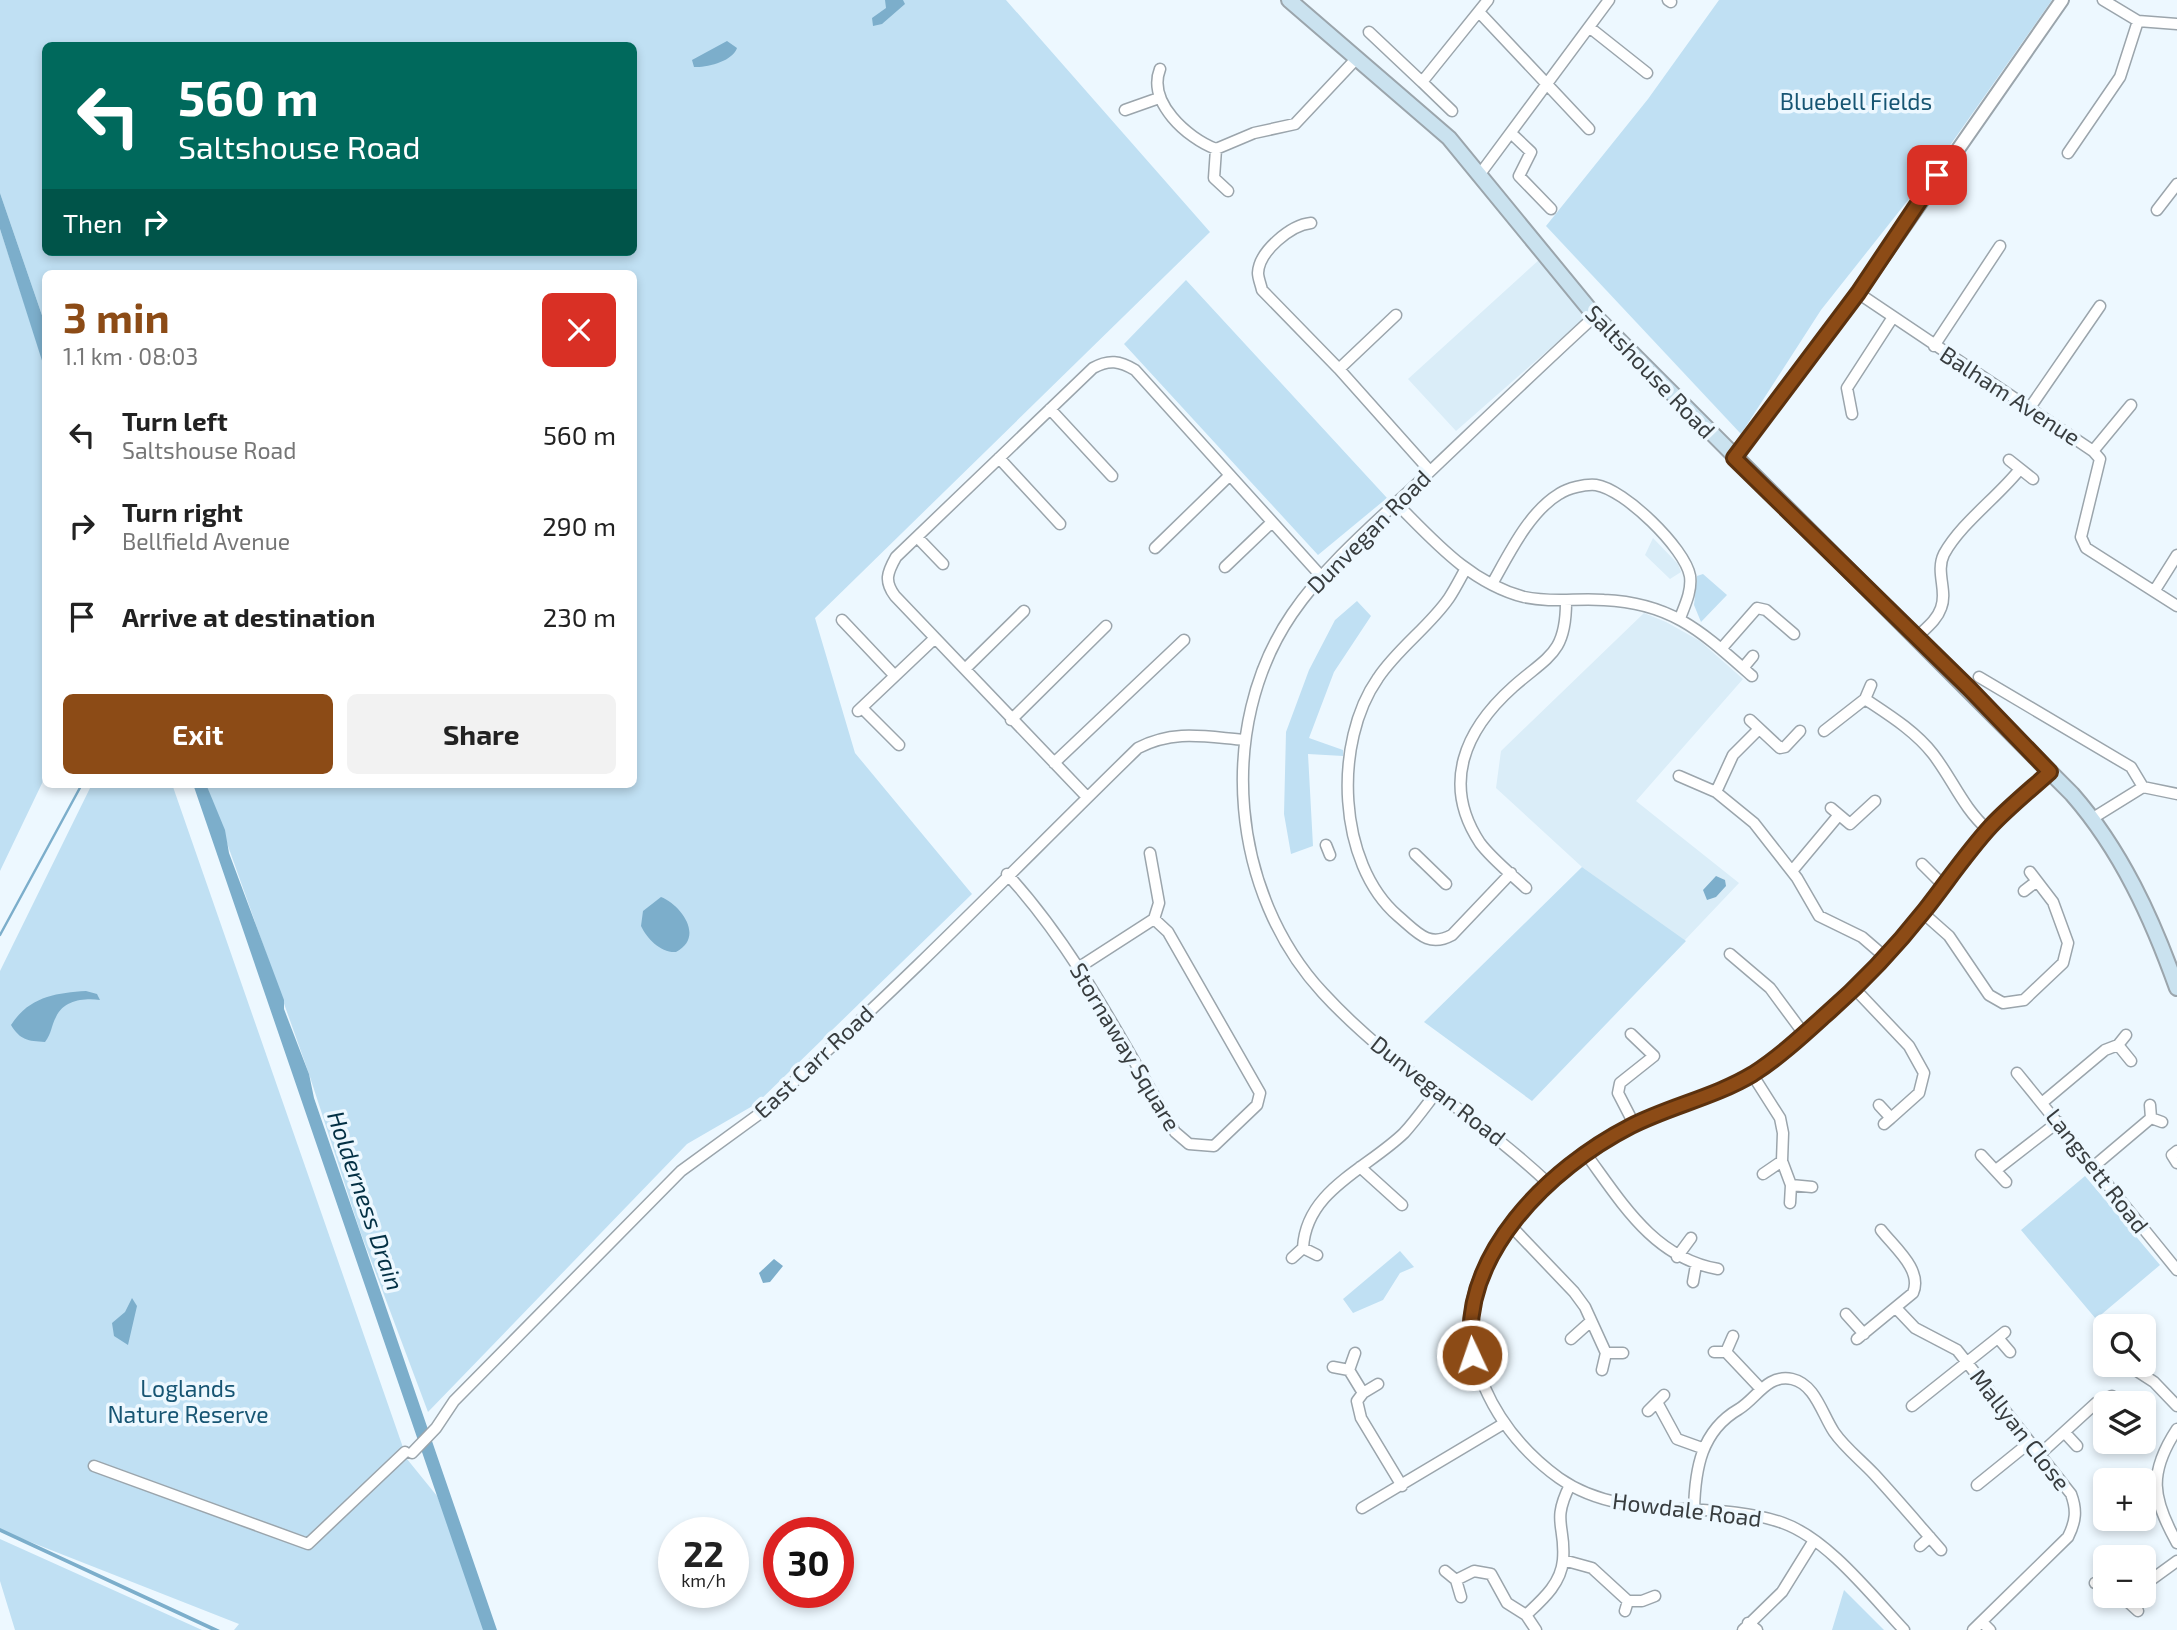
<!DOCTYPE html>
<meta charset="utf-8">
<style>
body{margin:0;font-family:"Exo 2",sans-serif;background:#f2f2f2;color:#222;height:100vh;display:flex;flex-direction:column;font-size:26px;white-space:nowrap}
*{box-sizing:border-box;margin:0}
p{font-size:23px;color:#767676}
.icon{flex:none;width:38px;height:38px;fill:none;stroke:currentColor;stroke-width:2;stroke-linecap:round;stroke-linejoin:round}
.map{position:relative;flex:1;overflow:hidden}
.panel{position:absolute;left:42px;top:270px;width:595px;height:518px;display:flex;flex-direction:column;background:#fff;border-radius:10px;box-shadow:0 4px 10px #0003}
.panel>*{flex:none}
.hud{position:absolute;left:42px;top:42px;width:595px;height:214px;border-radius:10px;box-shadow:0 4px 10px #0003;background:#00695c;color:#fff;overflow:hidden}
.fabs{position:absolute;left:2093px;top:1314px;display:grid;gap:14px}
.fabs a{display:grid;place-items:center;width:63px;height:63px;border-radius:10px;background:#fff;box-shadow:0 4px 10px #0003;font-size:35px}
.speed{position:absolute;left:658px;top:1517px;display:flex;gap:14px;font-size:35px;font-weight:700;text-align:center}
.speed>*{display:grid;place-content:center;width:91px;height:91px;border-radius:50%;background:#fff;box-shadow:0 4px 10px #0003;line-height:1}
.speed small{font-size:18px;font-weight:400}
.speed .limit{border:10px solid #d22;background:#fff;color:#111}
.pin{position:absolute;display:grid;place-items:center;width:60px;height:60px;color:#fff;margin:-30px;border-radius:14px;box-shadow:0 4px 10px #0006}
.me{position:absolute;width:77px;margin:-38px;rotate:357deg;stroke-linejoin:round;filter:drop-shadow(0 0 5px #0008)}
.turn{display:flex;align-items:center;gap:24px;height:147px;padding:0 21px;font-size:32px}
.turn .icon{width:91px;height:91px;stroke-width:2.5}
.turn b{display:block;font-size:49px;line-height:60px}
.then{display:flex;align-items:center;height:66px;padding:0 21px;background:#0003;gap:14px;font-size:26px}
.round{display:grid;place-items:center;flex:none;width:74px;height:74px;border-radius:10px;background:#f2f2f2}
.overview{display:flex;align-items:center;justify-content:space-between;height:119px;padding:0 21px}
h1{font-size:42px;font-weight:700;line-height:52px;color:#8c4b16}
.button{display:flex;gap:14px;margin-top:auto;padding:14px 21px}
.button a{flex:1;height:80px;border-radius:10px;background:#8c4b16;color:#fff;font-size:28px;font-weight:700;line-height:80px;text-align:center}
.button a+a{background:#f2f2f2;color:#222}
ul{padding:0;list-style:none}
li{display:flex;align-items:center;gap:21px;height:91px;padding:0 21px}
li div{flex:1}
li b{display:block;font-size:26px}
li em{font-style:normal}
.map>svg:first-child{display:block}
</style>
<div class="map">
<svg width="2177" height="1630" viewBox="0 0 2177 1630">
<rect width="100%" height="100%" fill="#edf8ff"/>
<!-- built -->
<path fill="#daedf8" d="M1540,259L1587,316L1456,431L1408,379Z
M1653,538L1678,564L1681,572L1670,579L1645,555Z
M1644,613L1666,622L1700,641L1743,679L1636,801L1739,883L1684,941L1582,867L1496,788L1501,751Z"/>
<!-- green -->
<path fill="#c0e0f3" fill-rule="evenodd" d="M0,0H1006L1210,232L815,618L855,753L972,894L756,1104L687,1144L428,1412L360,1231L309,1074L206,784H634V273H46L45,324L0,193ZM46,46H634V252H46Z
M1719,0H2052L1939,161L1821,310L1741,434L1546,226L1648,99Z
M0,229L46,370L45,777L0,871Z
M1186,280L1387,498L1318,555L1124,344Z
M1703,574L1727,595L1701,622L1694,605L1697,576Z
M1357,601L1371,616L1334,672L1309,738L1343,750V756L1308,754L1313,846L1291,854L1284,814L1286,732L1309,670L1335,620Z
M92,784H172L407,1459L437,1496L470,1577L486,1630H234L239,1624L0,1530V971Z
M1582,867L1686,941L1532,1101L1424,1022Z
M2085,1176L2160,1265L2096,1319L2021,1230Z
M1400,1251L1414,1267L1400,1273L1383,1300L1353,1313L1343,1299Z
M0,1539L202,1630H15L0,1581Z
M1844,1590L1884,1630H1832Z"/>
<!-- water -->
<path fill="#7caecb" d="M885,0H903L905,4L882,24L873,26L872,18L886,8Z
M727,41L737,48C733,61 707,68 694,67L692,60Z
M0,193L45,324V370L0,229Z
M193,784H206L225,830L229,853L284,1000V1009L309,1074L314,1098L497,1630H483Z
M1716,876L1725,880L1726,886L1716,897L1707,900L1703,890Z
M661,897C681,905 705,937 676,952C661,953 647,939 641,926L643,911Z
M86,991L97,994L100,1000C84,998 64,1000 56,1017C51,1026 52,1033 45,1042C28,1041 20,1040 11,1025C29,997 55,993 86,991Z
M774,1259L783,1266L770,1282L763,1283L759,1273Z
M132,1298L137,1306L128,1345L114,1336L112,1323L125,1312Z
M0,1528L220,1630H211L0,1532Z"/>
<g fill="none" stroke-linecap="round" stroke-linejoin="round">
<!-- stream -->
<path stroke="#7caecb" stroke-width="2.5" d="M0,935L82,784"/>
<defs>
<path id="minor" d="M1668,0L1671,2
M2103,0L2138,21L2177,24
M1479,12L1589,129
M1589,27L1647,73
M1369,32L1422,82L1488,0
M1160,69C1147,102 1187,138 1216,149L1254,133L1295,124L1356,59
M1422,82L1452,111
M1125,110L1159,98
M1511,133L1531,152L1519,176L1551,209
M1216,149L1214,178L1228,191
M2068,153L2120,77L2138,21
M1480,174L1609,0
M2157,210L2177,184
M1311,223C1291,225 1259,251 1258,273C1258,278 1261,285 1262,290L1339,369
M1858,293L2093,451L2100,459L2081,537L2086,548L2177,606
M1396,315L1339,369L1430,471
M1934,346L2000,246
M1050,409L1112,476
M2029,409L2100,306
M1852,414L1847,388L1893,317
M2093,451L2131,405
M999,458L1060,524
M2009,460L2033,479
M1396,503C1434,541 1470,583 1524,597C1551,603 1577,598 1604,600C1673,603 1703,633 1752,676
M917,537L943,564
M1155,548L1229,476
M1225,567L1271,523
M1465,570C1460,579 1455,589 1449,598C1429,627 1398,648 1378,678C1333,742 1337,863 1398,916C1417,932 1428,948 1452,935L1511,873
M1492,584C1509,554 1529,512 1559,494C1568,488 1585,484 1596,485C1624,489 1685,548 1690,576C1692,591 1685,605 1680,618
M2155,590L2177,555
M842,620L895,676
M1917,637C1926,628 1937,620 1941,608C1948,591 1935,572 1944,554C1961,523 1998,497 2020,469
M1721,649L1757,608L1766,610L1794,634
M1743,668L1753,656
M965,669L1024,611
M1979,677L2131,767L2143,787
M1865,699C1889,715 1915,731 1933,754C1953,780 1963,808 1988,830
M862,708L899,745
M858,711L935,638
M1011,720L1106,626
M1750,720L1780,748L1785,747L1800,731
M1759,729L1733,755L1716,792L1754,823L1797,878L1819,916L1862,937L1884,956
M1824,731L1865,699L1871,685
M1054,763L1184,640
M1679,776L1716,792
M1087,797L895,596C884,581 887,573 896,557L1093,368C1109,359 1120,361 1135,370L1321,576
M1831,808L1850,824L1875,801
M2093,818L2143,787L2177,794
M1326,845L1330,855
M1415,854L1446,884
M1922,864L1944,886
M1792,871L1838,816
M1007,874C1076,949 1123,1044 1175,1132L1189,1144L1214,1146L1257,1105L1260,1093L1168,932L1154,919
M1526,888C1511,874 1492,859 1480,843C1441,784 1465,730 1513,687C1548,656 1566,654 1566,602
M2024,891L2037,881
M1923,913L1949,936L1989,995L2003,1003L2024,1000L2063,963L2068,943L2053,902L2030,872
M1730,954L1770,988L1804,1034
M1078,968L1154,919L1159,903L1150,853
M1854,988L1909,1046L1924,1073L1919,1093L1891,1118
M1631,1034L1654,1056L1620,1083L1618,1093L1634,1124
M2118,1045L2131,1061
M2017,1073L2177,1270
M1752,1074L1780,1118L1783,1133L1782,1161L1791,1185L1790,1203
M2043,1102L2105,1050L2118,1045L2126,1035
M1879,1105L1891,1118L1884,1124
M2150,1105L2151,1118L2162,1122
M2177,1151L2172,1155L2177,1163
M1586,1154C1622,1203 1654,1258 1718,1269
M1981,1155L2006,1182
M1360,1167L1402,1205
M2093,1167L2151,1118
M1996,1170L2058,1122
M1763,1174L1782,1161
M1548,1183C1477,1116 1390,1066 1323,993C1231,894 1215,727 1292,614C1327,563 1376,522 1421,480C1479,425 1536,370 1595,316
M1791,1185L1812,1187
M1511,1226L1574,1292L1585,1307L1606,1353
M1303,1248C1306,1190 1367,1169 1404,1133C1415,1121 1425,1107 1435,1094
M1677,1257L1691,1238
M1292,1258L1303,1248L1317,1255
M1693,1282L1696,1265
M1896,1308L1915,1328L1957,1350L2071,1494C2077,1510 2076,1521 2068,1537L1973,1630
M1846,1314L1864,1334
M1998,1338L2010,1352
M1571,1339L1590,1322
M1857,1339L1913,1293C1923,1270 1894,1247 1881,1230
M1714,1352H1726L1733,1336
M1726,1352L1760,1388
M2139,1365L2137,1371L2154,1382L2177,1406
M1333,1367L1349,1370L1355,1353
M1349,1370L1363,1393
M1602,1370L1606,1353H1623
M1378,1384L1363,1393L1357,1401L1361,1418L1402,1486
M1658,1404L1677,1439L1702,1448
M1912,1406L2005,1332
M1648,1411L1664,1395
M2177,1429C2148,1473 2152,1498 2177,1543
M2066,1434L2077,1446
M412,1453L436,1428L454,1401L681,1171L777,1101L798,1077C916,972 1025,858 1138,748C1175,729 1206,737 1245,740
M2039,1455L2096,1403L2112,1396
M94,1466L308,1544L405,1452
M1977,1485L2029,1443
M1362,1508L1503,1424
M1694,1510C1695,1469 1701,1431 1739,1409C1757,1398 1767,1374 1792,1379C1815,1384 1822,1414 1834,1432C1845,1448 1861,1460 1874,1474C1897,1499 1919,1525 1941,1550
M1920,1546L1930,1537
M1563,1560L1592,1568L1628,1601H1642L1655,1596
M1445,1571L1456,1580L1461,1597
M1456,1580L1474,1571L1491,1574L1507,1603L1526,1615L1536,1630
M2095,1583L2105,1579
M2144,1585L2177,1561
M2127,1601L2138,1611
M1625,1611L1628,1601
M1526,1615C1542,1600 1561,1584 1563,1560C1566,1525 1551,1523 1570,1485
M1982,1622L1990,1630
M1748,1623L1757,1630
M1743,1630L1782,1592L1813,1542
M1904,1630C1872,1596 1828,1539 1783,1523C1710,1497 1626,1525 1559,1478C1526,1454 1500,1423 1484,1386C1476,1370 1469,1351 1469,1332C1467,1248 1548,1177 1613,1136C1646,1114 1687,1104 1723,1089C1753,1076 1779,1055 1804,1033C1847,997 1886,956 1923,913C1945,886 1965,857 1988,830C2006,809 2029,791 2050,772"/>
<path id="tertiary" d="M1734,458L1858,293L2062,0"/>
<path id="secondary" d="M1289,0L1449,138L1595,316L2072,794C2121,850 2152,918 2177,988"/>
</defs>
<!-- minor casing -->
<use href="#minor" stroke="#9ba5ac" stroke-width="13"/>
<!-- tertiary casing -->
<use href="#tertiary" stroke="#9ba5ac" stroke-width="16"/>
<!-- secondary casing -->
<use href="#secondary" stroke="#9ba5ac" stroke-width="18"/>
<!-- minor -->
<use href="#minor" stroke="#fff" stroke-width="10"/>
<!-- tertiary -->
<use href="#tertiary" stroke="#fff" stroke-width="12"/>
<!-- secondary -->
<use href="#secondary" stroke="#cae2ef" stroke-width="14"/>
</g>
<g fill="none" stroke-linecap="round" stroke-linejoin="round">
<defs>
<path id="route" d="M1472,1355C1458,1256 1549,1168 1631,1126C1670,1106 1715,1097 1753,1074C1778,1058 1801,1037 1823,1017C1860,985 1895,948 1925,910C1947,882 1967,852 1991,826C2009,807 2030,790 2050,772L1969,688L1734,458L1858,293L1937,175"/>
</defs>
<!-- route casing -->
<use href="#route" stroke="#5b310e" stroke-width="18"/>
<!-- route -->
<use href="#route" stroke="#8c4b16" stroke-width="12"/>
</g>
<g text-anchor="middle" stroke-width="7" stroke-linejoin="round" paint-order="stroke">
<!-- park labels -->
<g font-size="23" fill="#175573" stroke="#edf8ff">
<text x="1856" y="110">Bluebell Fields</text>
<text x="188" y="1397">Loglands<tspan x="188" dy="26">Nature Reserve</tspan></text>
</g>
<!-- street labels -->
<g font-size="23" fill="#383d3f" stroke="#edf8ff">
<text transform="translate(1650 372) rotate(46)" y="8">Saltshouse Road</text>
<text transform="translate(2010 396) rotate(33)" y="8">Balham Avenue</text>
<text transform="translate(1369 532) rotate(-45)" y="8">Dunvegan Road</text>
<text transform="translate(1125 1047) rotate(59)" y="8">Stornaway Square</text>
<text transform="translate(814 1062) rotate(-43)" y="8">East Carr Road</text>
<text transform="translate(1438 1091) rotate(38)" y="8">Dunvegan Road</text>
<text transform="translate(2097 1171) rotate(52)" y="8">Langsett Road</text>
<text transform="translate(2020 1430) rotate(52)" y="8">Mallyan Close</text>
<text transform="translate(1687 1510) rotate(7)" y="8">Howdale Road</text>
</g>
<!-- water labels -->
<g font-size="24" font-style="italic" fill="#033044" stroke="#edf8ff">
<text transform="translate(365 1201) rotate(71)" y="8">Holderness Drain</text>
</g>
</g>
</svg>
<div class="fabs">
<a><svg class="icon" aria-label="search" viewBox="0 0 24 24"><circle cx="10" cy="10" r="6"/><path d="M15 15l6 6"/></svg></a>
<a><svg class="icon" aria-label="layers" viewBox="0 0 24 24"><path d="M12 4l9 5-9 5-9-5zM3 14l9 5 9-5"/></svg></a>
<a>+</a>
<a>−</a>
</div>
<div class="speed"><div>22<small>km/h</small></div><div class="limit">30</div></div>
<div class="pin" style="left:1937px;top:175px;background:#d93025"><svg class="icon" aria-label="arrive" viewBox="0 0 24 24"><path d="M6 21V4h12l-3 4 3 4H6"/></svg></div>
<svg class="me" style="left:1472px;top:1355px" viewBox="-20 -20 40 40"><circle r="17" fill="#8c4b16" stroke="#fff" stroke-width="3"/><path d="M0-11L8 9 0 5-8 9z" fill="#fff"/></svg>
<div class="hud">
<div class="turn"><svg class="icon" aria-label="left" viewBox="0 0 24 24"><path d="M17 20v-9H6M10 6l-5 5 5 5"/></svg><div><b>560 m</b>Saltshouse Road</div></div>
<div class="then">Then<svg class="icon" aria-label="right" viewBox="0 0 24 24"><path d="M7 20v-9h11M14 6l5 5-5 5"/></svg></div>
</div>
<section class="panel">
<div class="overview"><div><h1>3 min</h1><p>1.1 km · 08:03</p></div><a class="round" style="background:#d93025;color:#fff"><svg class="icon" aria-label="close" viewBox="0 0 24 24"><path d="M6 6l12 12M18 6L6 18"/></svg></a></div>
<ul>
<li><svg class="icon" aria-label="left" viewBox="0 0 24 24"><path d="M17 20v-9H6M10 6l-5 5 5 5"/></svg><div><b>Turn left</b><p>Saltshouse Road</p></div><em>560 m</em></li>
<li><svg class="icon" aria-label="right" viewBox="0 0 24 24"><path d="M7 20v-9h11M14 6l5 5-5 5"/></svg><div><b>Turn right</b><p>Bellfield Avenue</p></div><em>290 m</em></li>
<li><svg class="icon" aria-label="arrive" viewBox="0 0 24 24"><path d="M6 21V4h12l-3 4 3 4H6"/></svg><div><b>Arrive at destination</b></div><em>230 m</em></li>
</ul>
<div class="button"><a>Exit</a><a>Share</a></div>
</section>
</div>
